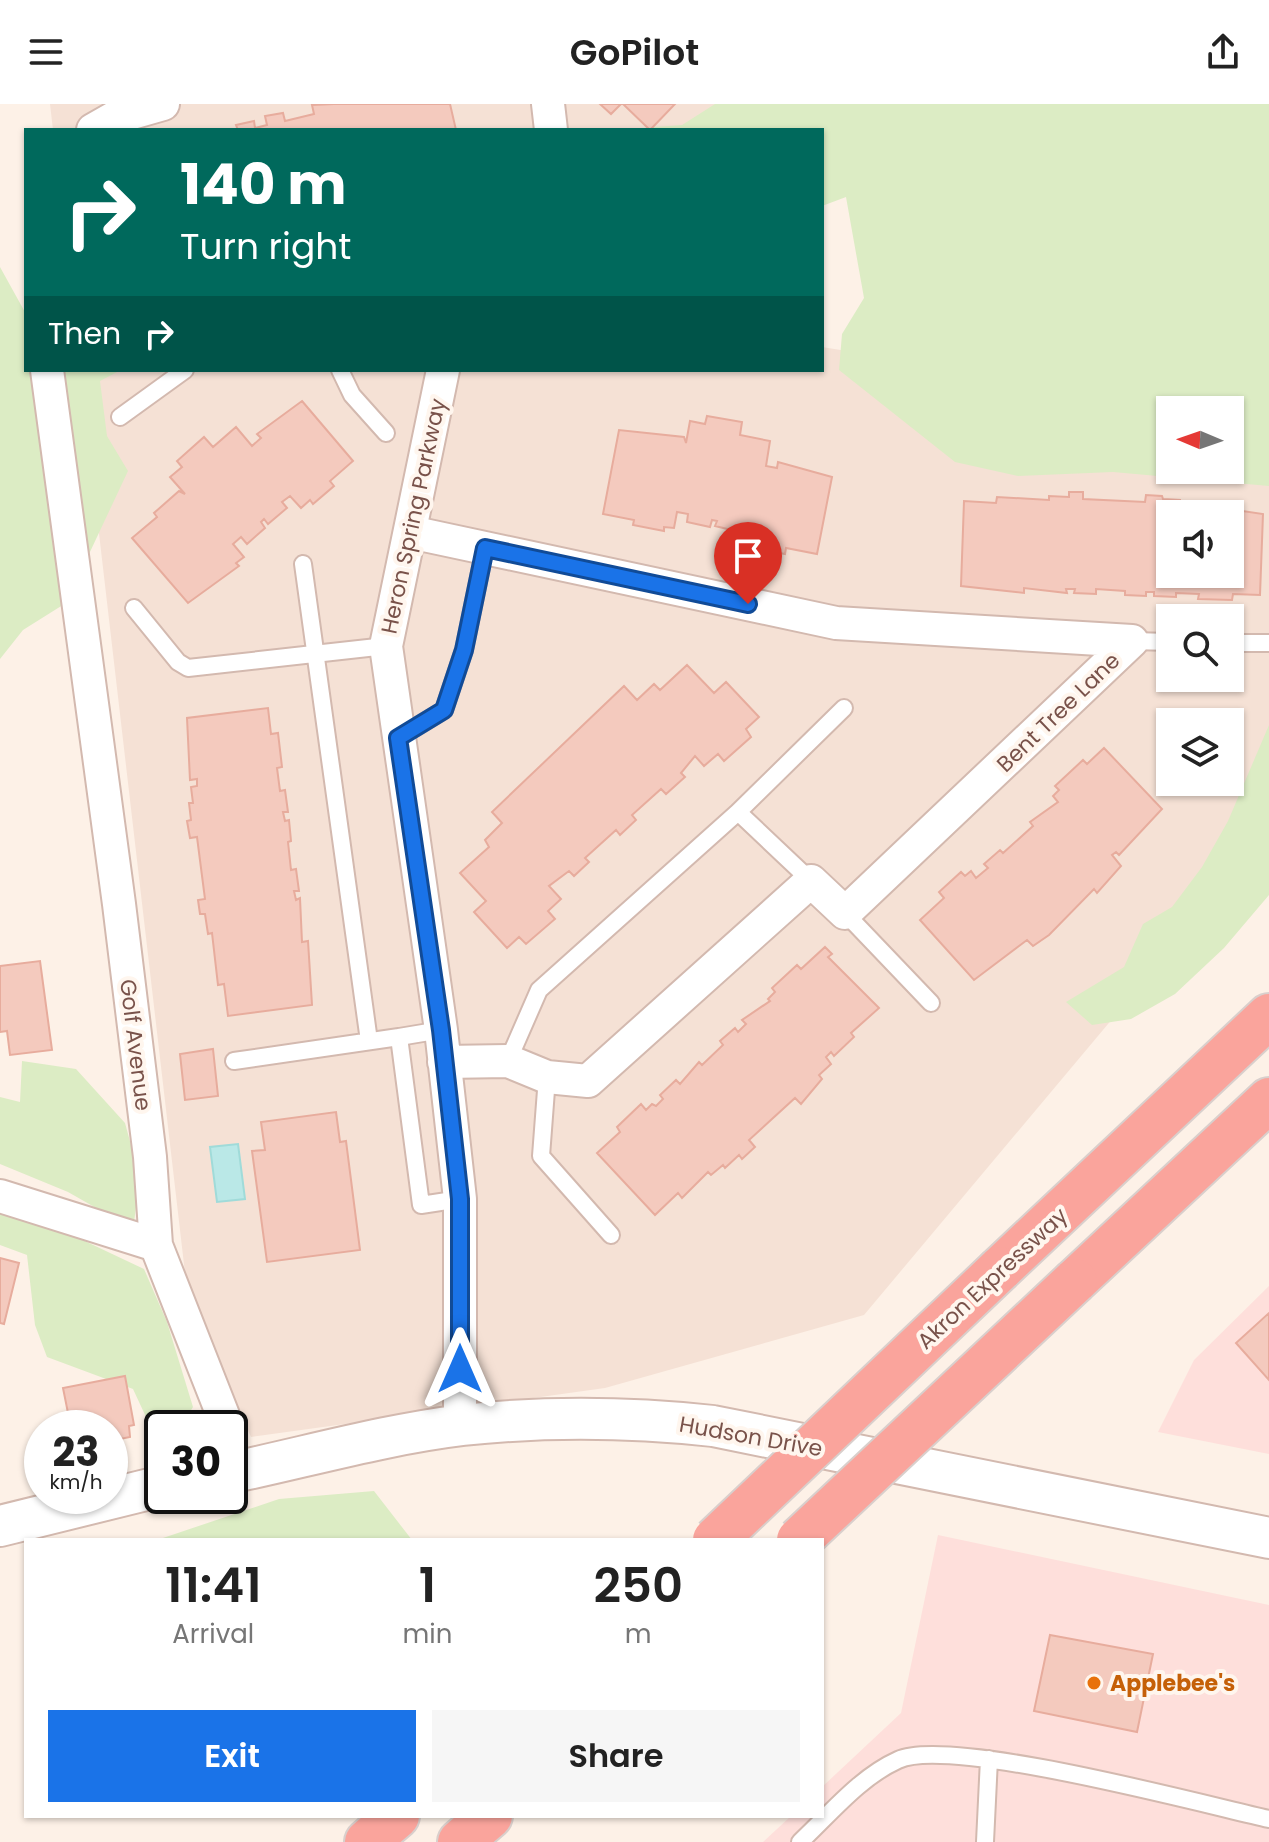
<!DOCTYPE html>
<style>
body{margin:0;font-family:Poppins,sans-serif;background:#f6f6f6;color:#222;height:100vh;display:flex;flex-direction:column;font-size:30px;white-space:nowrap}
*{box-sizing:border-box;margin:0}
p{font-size:26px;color:#767676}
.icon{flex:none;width:44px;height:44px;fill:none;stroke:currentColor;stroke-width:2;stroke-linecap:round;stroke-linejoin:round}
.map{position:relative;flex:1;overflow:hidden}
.sheet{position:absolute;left:24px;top:1434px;width:800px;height:280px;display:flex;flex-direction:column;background:#fff;border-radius:0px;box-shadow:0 2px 6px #0004}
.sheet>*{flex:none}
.top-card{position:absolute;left:24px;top:24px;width:800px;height:244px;border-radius:0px;box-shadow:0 2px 6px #0004;background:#00695c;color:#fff;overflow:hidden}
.needle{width:52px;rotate:272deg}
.controls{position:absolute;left:1156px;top:292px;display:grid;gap:16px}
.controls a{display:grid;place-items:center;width:88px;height:88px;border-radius:0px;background:#fff;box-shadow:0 2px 6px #0004;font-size:40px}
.speed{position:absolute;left:24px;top:1306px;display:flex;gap:16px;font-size:40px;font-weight:700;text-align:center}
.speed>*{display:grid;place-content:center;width:104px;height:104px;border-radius:50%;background:#fff;box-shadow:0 2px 6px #0004;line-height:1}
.speed small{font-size:20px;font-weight:400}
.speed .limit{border:4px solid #111;border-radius:12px;background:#fff;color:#111}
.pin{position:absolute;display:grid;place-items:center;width:68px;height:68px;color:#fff;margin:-82px -34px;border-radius:50% 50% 50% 0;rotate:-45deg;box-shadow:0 0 8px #0007}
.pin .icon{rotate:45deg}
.me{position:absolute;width:88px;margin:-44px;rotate:0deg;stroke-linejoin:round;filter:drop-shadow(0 0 6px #0008)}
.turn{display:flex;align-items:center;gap:28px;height:168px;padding:0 24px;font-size:36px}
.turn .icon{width:104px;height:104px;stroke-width:2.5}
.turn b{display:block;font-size:56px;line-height:68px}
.then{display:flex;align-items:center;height:76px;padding:0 24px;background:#0003;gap:16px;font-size:30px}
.eta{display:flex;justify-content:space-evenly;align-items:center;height:136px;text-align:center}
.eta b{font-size:48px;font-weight:600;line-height:56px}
.cta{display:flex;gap:16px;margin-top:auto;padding:16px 24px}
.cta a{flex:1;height:92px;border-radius:0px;background:#1a73e8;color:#fff;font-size:32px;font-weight:600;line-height:92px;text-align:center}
.cta a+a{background:#f6f6f6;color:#222}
header{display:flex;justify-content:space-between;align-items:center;height:104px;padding:0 24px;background:#fff;font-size:36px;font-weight:600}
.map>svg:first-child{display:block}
</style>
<header><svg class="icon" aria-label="menu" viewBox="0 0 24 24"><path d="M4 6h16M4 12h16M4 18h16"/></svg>GoPilot<svg class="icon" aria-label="share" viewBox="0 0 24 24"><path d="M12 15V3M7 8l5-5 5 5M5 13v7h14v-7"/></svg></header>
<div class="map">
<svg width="1269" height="1738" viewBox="0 0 1269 1738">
<rect width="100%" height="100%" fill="#fdf1e7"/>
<!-- residential -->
<path fill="#f5e1d5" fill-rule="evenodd" d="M50,0H774L744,26H53Z
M822,243L1212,306H1170V366H1230L1269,315V728L864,1211L605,1284L251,1333L221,1267L185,1169L80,266H822ZM1170,410H1230V470H1170ZM1170,514H1230V574H1170ZM1170,618H1230V678H1170Z"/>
<!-- commercial -->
<path fill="#fedfdb" d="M1269,1182V1350L1158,1328L1194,1256Z
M938,1431L1269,1501V1738H763L791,1712H822V1683L901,1609Z"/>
<!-- green -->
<path fill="#dcecc4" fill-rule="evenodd" d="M715,0H1269V382L1113,368L1018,372L955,358L839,266L842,230L864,194L846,93L822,102V26H617L682,21ZM1170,306H1230V366H1170Z
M0,163L26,210V266H121L100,277L107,332L128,367L66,499L23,526L0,555Z
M1269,621V791L1224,844L1175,890L1131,915L1092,921L1066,898L1124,863L1143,820L1172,803L1202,763L1228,717Z
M22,957L76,965L125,1019L140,1074L134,1118L112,1113L68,1088L0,1060V993L20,998Z
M0,1107L72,1131L144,1165L167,1218L193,1303L180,1324H162V1338L159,1341L133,1285L47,1253L35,1221L27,1151L0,1141Z
M374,1387L412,1436H157L279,1395Z"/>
<!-- water -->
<path fill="#bae8e7" stroke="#a0dbd9" stroke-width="2" d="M238,1040L245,1095L217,1098L210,1043Z"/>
<!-- building -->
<path fill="#f4cabe" stroke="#e7ac9d" stroke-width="2" fill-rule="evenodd" d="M334,0H450L456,26H238L236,21L254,17L255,24L267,21L265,12L283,9L285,17L314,10L312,1Z
M600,0H621L611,10Z
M623,0H675L650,26Z
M302,297L353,357L330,377L334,382L313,400L310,396L301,404L290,392L282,398L287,404L268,420L264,415L261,418L265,424L247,440L241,433L233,440L244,453L236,459L239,462L188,499L132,434L157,413L154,409L179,387L185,390L170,373L182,363L177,357L204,333L213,343L236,323L252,342L261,334L257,330Z
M707,312L742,318L740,331L770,337L766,362L777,364L778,358L832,373L817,450L786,444L785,450L759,445L760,441L748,438L751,422L741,420L740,428L715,422L717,417L712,416L710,423L687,418L688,410L677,408L674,424L664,423V427L633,421L634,416L603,410L619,326L684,333L686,339L690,317L705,320Z
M1069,388H1083V395L1145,398L1146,391L1162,392L1163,395L1180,396V401H1196L1195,408H1202V401L1263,410L1260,491L1233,490L1232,496L1198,495L1199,490L1176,489V493L1154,492V488H1146V492L1125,491V487L1096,485V490L1074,489L1075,485H1066L1067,489L1024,484V489L961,482L964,397L996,399L997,393L1049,396V392L1069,393ZM1170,410H1230V470H1170Z
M687,561L714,589L726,578L759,613L746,625L751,633L724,657L718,650L704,662L695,652L681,669L685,673L666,690L661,685L632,711L636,716L620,731L616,726L585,754L589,758L574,772L569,767L549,782L561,795L548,807L555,815L526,840L519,833L507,844L474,808L486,797L460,769L489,743L485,736L502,719L492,708L624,582L637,596L654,580L660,586Z
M268,604L271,630L278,629L282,663L277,664L280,687L285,686L288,708H283L285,717L289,716L291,737L288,738L291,766L296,765L299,787H294L296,796L300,794L302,838L308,837L312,901L228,912L224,880L218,881L212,829L208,830L205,810H200L198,796L205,795L197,733L190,734L187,717L191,716L189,699H193L191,683L197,682V675L190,676L187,614Z
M1104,644L1162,705L1119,751L1116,748L1112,751L1121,762L1097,789L1094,785L1049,831L1033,842L1027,836L974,876L920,816L944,794L939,788L961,768L965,772L971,767L976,774L988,764L984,760L1000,746L1003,749L1033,722L1030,718L1058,698L1053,692L1059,686L1055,682L1083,656L1087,660Z
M825,843L832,850L828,853L879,904L851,929L854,933L834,952L831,948L826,953L831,960L819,971L822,975L801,1000L795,994L749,1036L755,1043L742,1055L739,1051L725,1064L723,1061L711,1071L708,1068L682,1094L678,1089L655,1111L597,1049L620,1028L617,1023L641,1000L646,1006L652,1000L656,1002L663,995L660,991L676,976L680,980L699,958L702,961L723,941L720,937L735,924L738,928L746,920L742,916L770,897L768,895L775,888L772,884L797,861L801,865Z
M40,857L52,946L10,951L7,927L0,928V862Z
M213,945L218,992L185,996L180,950Z
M336,1008L340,1038L346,1037L360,1146L267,1158L252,1047L265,1046L261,1018Z
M0,1154L19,1159L4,1220L0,1219Z
M1269,1209V1276L1236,1239Z
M125,1272L134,1321L129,1322L130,1333L110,1337V1324H71L63,1284Z
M1050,1531L1153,1550L1137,1628L1034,1607Z"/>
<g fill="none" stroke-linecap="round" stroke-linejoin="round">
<defs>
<path id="service" d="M340,266L352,291L386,329
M120,313L185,266
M303,460L369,937
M134,504L178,558L188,564L386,542
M1132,537L1170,538
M1230,539H1269
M398,634L444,606L464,546L485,444
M738,708L844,604
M845,809L931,899
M441,926L399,933L421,1101L460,1095
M234,957L399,933
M508,957L539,886L738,708L811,777
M547,973L541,1052L611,1131
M800,1738C830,1710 860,1673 898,1656C949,1632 1202,1700 1269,1715
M985,1738L989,1655"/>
<path id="minor" d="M548,0L551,26
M93,26L114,14L163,0
M47,266L119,800L150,1053L156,1141L228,1324
M443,266L386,542L441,926L460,1095V1322
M410,428L836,519L1132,537L845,809L811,777L588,977L547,973L508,957L444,958
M0,1092L156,1141"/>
<path id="tertiary" d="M230,1369C306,1353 387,1330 463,1321C547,1312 629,1313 713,1322L1269,1434
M0,1422L162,1382"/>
<path id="motorway" d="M1000,1165L1269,912
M1075,1177L1269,996
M367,1738L397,1712
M460,1738L490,1712"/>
</defs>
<!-- service casing -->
<use href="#service" stroke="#d3b9af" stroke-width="20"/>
<!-- minor casing -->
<use href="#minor" stroke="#d3b9af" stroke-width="36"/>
<!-- tertiary casing -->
<use href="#tertiary" stroke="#d3b9af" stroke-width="44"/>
<!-- motorway casing -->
<use href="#motorway" stroke="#d9cfcc" stroke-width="48"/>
<!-- service -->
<use href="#service" stroke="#fff" stroke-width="16"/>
<!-- minor -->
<use href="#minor" stroke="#fff" stroke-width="32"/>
<!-- tertiary -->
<use href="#tertiary" stroke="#fff" stroke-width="40"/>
<!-- motorway -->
<use href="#motorway" stroke="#faa49c" stroke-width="44"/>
<defs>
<path id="motorway-bridge" d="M715,1436L1000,1165
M799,1436L1075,1177"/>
</defs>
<!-- motorway-bridge casing -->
<use href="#motorway-bridge" stroke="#d9cfcc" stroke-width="48" stroke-linecap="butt"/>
<!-- motorway-bridge -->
<use href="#motorway-bridge" stroke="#faa49c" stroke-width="44"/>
</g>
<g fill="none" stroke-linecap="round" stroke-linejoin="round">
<defs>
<path id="route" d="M460,1265V1095L441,926L398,634L444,606L464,546L485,444L748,500"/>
</defs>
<!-- route casing -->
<use href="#route" stroke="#114b97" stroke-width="20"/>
<!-- route -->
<use href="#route" stroke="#1a73e8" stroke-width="14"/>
</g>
<!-- markers -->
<circle fill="#e8710a" stroke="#fff6ee" stroke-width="3" cx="1094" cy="1579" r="8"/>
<g text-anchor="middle" stroke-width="8" stroke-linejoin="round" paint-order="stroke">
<!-- street labels -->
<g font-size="22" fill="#79524a" stroke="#fff6ee">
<text transform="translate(413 412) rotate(-78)" y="8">Heron Spring Parkway</text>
<text transform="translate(1058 608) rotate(-44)" y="8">Bent Tree Lane</text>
<text transform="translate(136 941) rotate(83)" y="8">Golf Avenue</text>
<text transform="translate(992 1174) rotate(-43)" y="8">Akron Expressway</text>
<text transform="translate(751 1332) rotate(10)" y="8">Hudson Drive</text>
</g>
<!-- food labels -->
<g font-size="22" font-weight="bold" fill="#c56008" stroke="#fff6ee" text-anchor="start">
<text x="1110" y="1587">Applebee's</text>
</g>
</g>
</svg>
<div class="controls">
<a><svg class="needle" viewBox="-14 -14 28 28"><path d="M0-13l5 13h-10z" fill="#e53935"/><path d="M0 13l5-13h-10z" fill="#767676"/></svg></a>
<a><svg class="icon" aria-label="sound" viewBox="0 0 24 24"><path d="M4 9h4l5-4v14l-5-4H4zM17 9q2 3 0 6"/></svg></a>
<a><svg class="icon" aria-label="search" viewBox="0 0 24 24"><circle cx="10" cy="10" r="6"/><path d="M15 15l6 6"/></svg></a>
<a><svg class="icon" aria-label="layers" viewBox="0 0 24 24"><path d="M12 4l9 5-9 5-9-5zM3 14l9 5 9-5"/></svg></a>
</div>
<div class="speed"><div>23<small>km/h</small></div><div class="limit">30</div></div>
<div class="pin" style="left:748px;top:500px;background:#d93025"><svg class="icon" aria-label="arrive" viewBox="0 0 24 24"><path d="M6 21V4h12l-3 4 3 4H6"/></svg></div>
<svg class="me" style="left:460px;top:1265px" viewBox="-20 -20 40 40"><path d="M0-17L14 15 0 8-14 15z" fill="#1a73e8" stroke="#fff" stroke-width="4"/></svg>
<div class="top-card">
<div class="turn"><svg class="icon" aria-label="right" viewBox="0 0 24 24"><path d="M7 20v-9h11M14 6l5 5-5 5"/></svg><div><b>140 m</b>Turn right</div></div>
<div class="then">Then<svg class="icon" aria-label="right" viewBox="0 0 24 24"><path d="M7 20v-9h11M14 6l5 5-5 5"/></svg></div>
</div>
<section class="sheet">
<div class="eta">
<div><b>11:41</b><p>Arrival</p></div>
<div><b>1</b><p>min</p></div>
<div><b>250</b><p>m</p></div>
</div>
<div class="cta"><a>Exit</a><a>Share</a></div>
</section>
</div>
